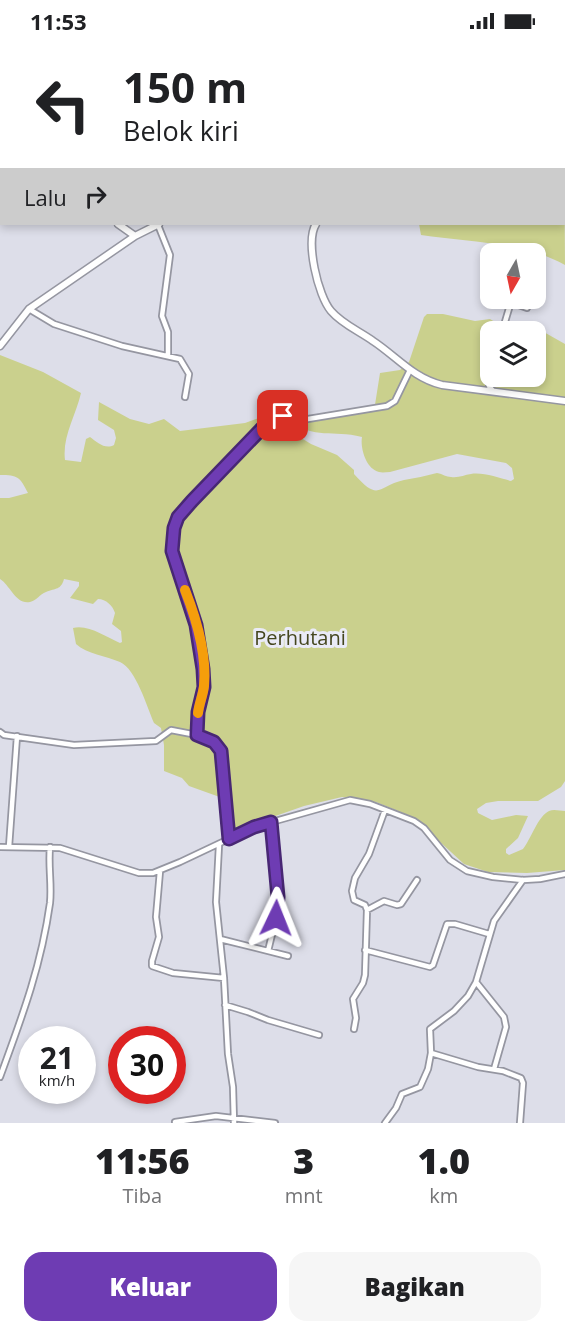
<!DOCTYPE html>
<html lang="id">
<style>
body{margin:0;font-family:"Open Sans",sans-serif;background:#f6f6f6;color:#202124;height:100vh;display:flex;flex-direction:column;font-size:22px;white-space:nowrap}
*{box-sizing:border-box;margin:0}
p{font-size:20px;color:#757577}
.icon{flex:none;width:33px;height:33px;fill:none;stroke:currentColor;stroke-width:2;stroke-linecap:round;stroke-linejoin:round}
.map{position:relative;height:1081px;overflow:hidden}
.side{display:flex;flex-direction:column;background:#fff;flex:1}
.side>*{flex:none}
.banner{position:absolute;left:0px;top:0px;width:566px;height:183px;box-shadow:0 3px 9px #0003;background:#fff;color:#202124;overflow:hidden}
.needle{width:39px;rotate:189deg}
.controls{position:absolute;left:480px;top:201px;display:grid;gap:12px}
.controls a{display:grid;place-items:center;width:66px;height:66px;border-radius:12px;background:#fff;box-shadow:0 3px 9px #0003;font-size:30px}
.speed{position:absolute;left:18px;top:984px;display:flex;gap:12px;font-size:30px;font-weight:700;text-align:center}
.speed>*{display:grid;place-content:center;width:78px;height:78px;border-radius:50%;background:#fff;box-shadow:0 3px 9px #0003;line-height:1}
.speed small{font-size:15px;font-weight:400}
.speed .limit{border:9px solid #d22;background:#fff;color:#111}
.pin{position:absolute;display:grid;place-items:center;width:51px;height:51px;color:#fff;margin:-26px;border-radius:12px;box-shadow:0 3px 9px #0006}
.me{position:absolute;width:66px;margin:-33px;rotate:2deg;stroke-linejoin:round;filter:drop-shadow(0 0 4px #0008)}
.turn{display:flex;align-items:center;gap:21px;height:126px;padding:0 24px;font-size:27px}
.turn .icon{width:78px;height:78px;stroke-width:2.5}
.turn b{display:block;font-size:42px;line-height:51px}
.then{display:flex;align-items:center;height:57px;padding:0 24px;background:#0003;gap:12px;font-size:22px}
.eta{display:flex;justify-content:space-evenly;align-items:center;height:102px;text-align:center}
.eta b{font-size:36px;font-weight:800;line-height:42px}
.action{display:flex;gap:12px;margin-top:auto;padding:12px 24px}
.action a{flex:1;height:69px;border-radius:18px;background:#6e3cb3;color:#fff;font-size:24px;font-weight:800;line-height:69px;text-align:center}
.action a+a{background:#f6f6f6;color:#202124}
.status{display:flex;justify-content:space-between;align-items:center;height:42px;padding:0 30px;background:#fff;direction:ltr}
.status svg{height:16px;fill:currentColor}
.map>svg:first-child{display:block}
</style>
<div class="status"><b>11:53</b><svg viewBox="0 0 49 12"><path d="M0 12V9h3v3zM5 12V6h3v6zM10 12V3h3v9zM15 12V0h3v12zM26 1h20v11H26zM47 4h2v5h-2z"/></svg></div>
<div class="map">
<svg width="565" height="1081" viewBox="0 0 565 1081">
<rect width="100%" height="100%" fill="#dddee9"/>
<!-- green -->
<path fill="#cad08d" fill-rule="evenodd" d="M564,75L565,223C524,200 468,200 421,193L419,182H564Z
M427,272H443L475,279L490,277L505,286L542,289L565,302V739L561,745L538,759H498L486,761L477,767L478,771L492,778L516,773L528,774L518,796L506,807V811L509,813L523,807C531,797 538,774 549,769C554,767 560,769 565,769V828L527,831L488,830L464,822L413,775L376,760L342,755L304,764L230,790L228,758L189,744L182,736L164,729V703L161,686L154,681C147,665 136,627 120,620C106,614 87,612 76,602L73,586C88,582 106,595 120,601L122,600L121,589L112,582L115,571C113,564 106,557 98,557L93,562L70,556L79,544V540L64,537C61,548 56,546 46,550C40,552 36,559 30,560C16,563 10,543 0,537V456H9L28,451C20,435 18,433 0,433V313L43,330L81,351C76,373 62,395 65,418L81,420L86,397L90,395C97,400 105,408 114,403L116,396L114,388L98,378L99,360L130,377L149,382L164,377L180,389L245,381L264,374L281,380L290,389L311,402L337,413L354,428V432C380,461 377,444 404,438C415,436 426,434 437,431C443,432 446,435 451,435C459,436 464,433 471,432C483,430 499,436 511,439L514,437L512,426L506,421L457,412L390,430C386,430 383,431 379,430C366,427 360,406 362,395C331,387 317,399 286,377L306,379L332,374L374,369L380,331L400,328L409,320L424,275ZM490,290H536V334H490Z"/>
<g fill="none" stroke-linecap="round" stroke-linejoin="round">
<defs>
<path id="minor" d="M231,2V0
M158,183L170,213L162,274L168,290V314
M29,267L54,282L122,304L180,317L189,332L185,355
M502,290L510,263L513,261L527,266L531,256
M490,330L489,344L493,349
M0,690L4,693L74,703L156,699L171,688L197,693
M229,797L221,709L214,700L198,695L196,690L198,670L204,638L202,617L196,583L172,509L174,486L178,475L192,459L270,378L279,374L308,377L387,364L395,359L410,328
M219,803L216,860L224,936L228,1012L233,1045L234,1081
M0,805L60,806L139,831H153L180,820L254,785L350,758L370,762L414,779L424,786L450,818L467,829L493,835L523,838L540,837L565,832
M9,805L17,694
M160,829L156,875L159,895L152,919V924L173,931L224,936
M367,868L384,859L397,863L401,862L417,838
M220,897L288,914
M365,908L430,925L433,923L447,882H455L489,892
M268,909L276,876L278,860L271,780
M476,940L504,975L506,985L494,1027
M225,963L248,970L268,978L319,993
M354,987L356,976L353,957L363,941L365,933L367,868L365,863L354,858L352,849L355,836L369,812L385,768
M431,1011L430,987L454,969L468,954L476,940L494,879L523,838
M0,1035C22,975 41,925 50,861C52,842 48,824 50,805
M175,1080L216,1074L275,1081
M385,1081L396,1066L402,1052L420,1045L428,1027L431,1011L478,1025L503,1029L521,1036L523,1041L520,1081"/>
<path id="tertiary" d="M436,2V0
M0,141L2,142
M118,182L135,194
M316,182C305,199 318,254 331,269C342,282 359,289 373,299C396,314 413,336 442,343L565,359
M0,304L29,267L135,194L159,182"/>
</defs>
<!-- minor casing -->
<use href="#minor" stroke="#9596a1" stroke-width="8"/>
<!-- tertiary casing -->
<use href="#tertiary" stroke="#9596a1" stroke-width="9"/>
<!-- minor -->
<use href="#minor" stroke="#fff" stroke-width="4.5"/>
<!-- tertiary -->
<use href="#tertiary" stroke="#fff" stroke-width="6"/>
</g>
<g fill="none" stroke-linecap="round" stroke-linejoin="round">
<defs>
<path id="route" d="M276,876L278,855L271,780L254,785L229,797L221,709L214,700L197,693L198,670L204,645L203,627L196,583L172,509L174,486L178,475L192,459L270,378L283,374"/>
</defs>
<!-- route casing -->
<use href="#route" stroke="#482774" stroke-width="15"/>
<!-- route -->
<use href="#route" stroke="#6e3cb3" stroke-width="10"/>
<!-- slow -->
<path stroke="#f59e0b" stroke-width="10" d="M185,548C196,576 207,613 204,644C203,653 199,662 198,671"/>
</g>
<g text-anchor="middle" stroke-width="6" stroke-linejoin="round" paint-order="stroke">
<!-- park labels -->
<g font-size="20" fill="#44461e" stroke="#eaebf7">
<text x="300" y="603">Perhutani</text>
</g>
</g>
</svg>
<div class="controls">
<a><svg class="needle" viewBox="-14 -14 28 28"><path d="M0-13l5 13h-10z" fill="#e53935"/><path d="M0 13l5-13h-10z" fill="#757577"/></svg></a>
<a><svg class="icon" aria-label="layers" viewBox="0 0 24 24"><path d="M12 4l9 5-9 5-9-5zM3 14l9 5 9-5"/></svg></a>
</div>
<div class="speed"><div>21<small>km/h</small></div><div class="limit">30</div></div>
<div class="pin" style="left:283px;top:374px;background:#d93025"><svg class="icon" aria-label="arrive" viewBox="0 0 24 24"><path d="M6 21V4h12l-3 4 3 4H6"/></svg></div>
<svg class="me" style="left:276px;top:876px" viewBox="-20 -20 40 40"><path d="M0-17L14 15 0 8-14 15z" fill="#6e3cb3" stroke="#fff" stroke-width="4"/></svg>
<div class="banner">
<div class="turn"><svg class="icon" aria-label="left" viewBox="0 0 24 24"><path d="M17 20v-9H6M10 6l-5 5 5 5"/></svg><div><b>150 m</b>Belok kiri</div></div>
<div class="then">Lalu<svg class="icon" aria-label="right" viewBox="0 0 24 24"><path d="M7 20v-9h11M14 6l5 5-5 5"/></svg></div>
</div>
</div>
<section class="side">
<div class="eta">
<div><b>11:56</b><p>Tiba</p></div>
<div><b>3</b><p>mnt</p></div>
<div><b>1.0</b><p>km</p></div>
</div>
<div class="action"><a>Keluar</a><a>Bagikan</a></div>
</section>
